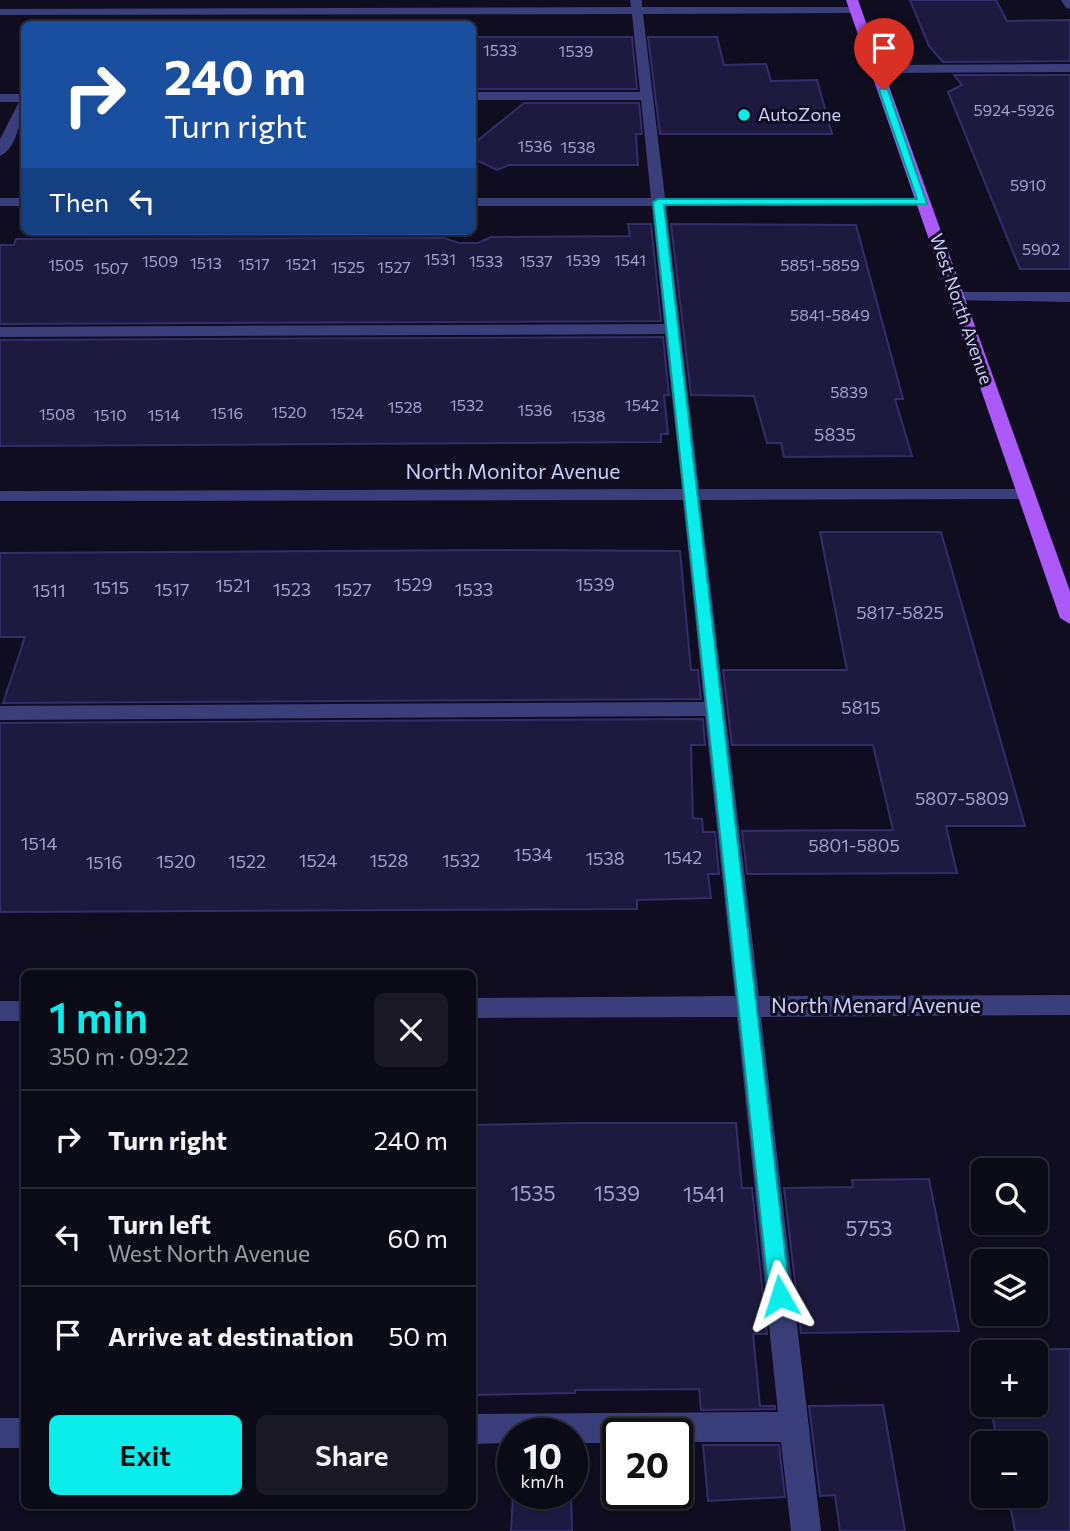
<!DOCTYPE html>
<meta charset="utf-8">
<style>
body{margin:0;font-family:Commissioner,sans-serif;background:#191824;color:#f1f3f6;height:100vh;display:flex;flex-direction:column;font-size:26px;white-space:nowrap}
*{box-sizing:border-box;margin:0}
p{font-size:23px;color:#9a9aa1}
.icon{flex:none;width:38px;height:38px;fill:none;stroke:currentColor;stroke-width:2;stroke-linecap:round;stroke-linejoin:round}
.map{position:relative;flex:1;overflow:hidden}
.drawer{position:absolute;left:21px;top:970px;width:455px;height:539px;display:flex;flex-direction:column;background:#0b0a17;border-radius:10px;box-shadow:0 2px 5px #0004,0 0 0 2px #2b2b36}
.drawer>*{flex:none}
.top-card{position:absolute;left:21px;top:21px;width:455px;height:214px;border-radius:10px;box-shadow:0 2px 5px #0004,0 0 0 2px #2b2b36;background:#1a4fa0;color:#fff;overflow:hidden}
.buttons{position:absolute;left:971px;top:1158px;display:grid;gap:14px}
.buttons a{display:grid;place-items:center;width:77px;height:77px;border-radius:10px;background:#0b0a17;box-shadow:0 2px 5px #0004,0 0 0 2px #2b2b36;font-size:35px}
.speed{position:absolute;left:497px;top:1418px;display:flex;gap:14px;font-size:35px;font-weight:700;text-align:center}
.speed>*{display:grid;place-content:center;width:91px;height:91px;border-radius:50%;background:#0b0a17;box-shadow:0 2px 5px #0004,0 0 0 2px #2b2b36;line-height:1}
.speed small{font-size:18px;font-weight:400}
.speed .limit{border:4px solid #111;border-radius:10px;background:#fff;color:#111}
.pin{position:absolute;display:grid;place-items:center;width:60px;height:60px;color:#fff;margin:-72px -30px;border-radius:50% 50% 50% 0;rotate:-45deg;box-shadow:0 0 7px #0007}
.pin .icon{rotate:45deg}
.me{position:absolute;width:77px;margin:-38px;rotate:354deg;stroke-linejoin:round;filter:drop-shadow(0 0 5px #0008)}
.turn{display:flex;align-items:center;gap:24px;height:147px;padding:0 28px;font-size:32px}
.turn .icon{width:91px;height:91px;stroke-width:2.5}
.turn b{display:block;font-size:49px;line-height:60px}
.then{display:flex;align-items:center;height:66px;padding:0 28px;background:#0003;gap:14px;font-size:26px}
.round{display:grid;place-items:center;flex:none;width:74px;height:74px;border-radius:10px;background:#191824}
.overview{display:flex;align-items:center;justify-content:space-between;height:119px;padding:0 28px}
h1{font-size:42px;font-weight:600;line-height:52px;color:#0aedeb}
.button{display:flex;gap:14px;margin-top:auto;padding:14px 28px}
.button a{flex:1;height:80px;border-radius:10px;background:#0aedeb;color:#111;font-size:28px;font-weight:600;line-height:80px;text-align:center}
.button a+a{background:#191824;color:#f1f3f6}
ul{padding:0;list-style:none}
li{display:flex;align-items:center;gap:21px;height:98px;padding:0 28px;border-top:2px solid #2b2b36}
li div{flex:1}
li b{display:block;font-size:26px}
li em{font-style:normal}
.map>svg:first-child{display:block}
</style>
<div class="map">
<svg width="1070" height="1531" viewBox="0 0 1070 1531">
<rect width="100%" height="100%" fill="#0f0d1f"/>
<!-- building -->
<path fill="#1e1a3f" stroke="#332d6b" stroke-width="2" d="M910,0H996L1007,21L1070,20V61L943,62L929,46Z
M472,37H632L637,89H472Z
M648,37H717L724,65L766,64L771,81L817,80L832,134H660Z
M954,75H1070V269H1020L948,92L962,85Z
M524,103H639L642,134H636L638,165H509L497,170L472,158V145Z
M628,224H651L661,321L0,324V245H14L16,239L444,238L459,243H478L491,237L630,236Z
M671,224L856,225L903,399H895L912,456L784,457L781,443H767L754,396L691,395Z
M663,337L669,395H664L668,434H661V442L0,446V340Z
M820,532H941L1025,826H946L957,873L747,874L742,831L893,830L873,745H732L723,670H847Z
M507,550L680,551L691,670H698L701,699L3,703L25,637H0V553Z
M703,719L705,745H691L693,818L702,819L703,832H715L719,874H708L711,898L637,900V909L0,912V723Z
M577,1123H736L742,1188H752L767,1334H753L760,1406H775V1409L701,1410L699,1389L575,1390V1393L472,1395V1125Z
M929,1179L959,1331L801,1333L784,1188L853,1187L852,1180Z
M1070,1349V1531H1015L1008,1496H1036V1444H998L990,1405H1036V1353H984V1371L979,1350Z
M883,1405L905,1531H840L835,1495L820,1496L809,1406Z
M703,1445H779L785,1497L708,1501Z
M513,1493H571L572,1531H511Z"/>
<g fill="none" stroke-linecap="round" stroke-linejoin="round">
<!-- minor -->
<path fill="#3a3f7c" fill-rule="evenodd" d="M630,0H642V7H856L862,10L856,13L643,14L665,198H923L930,202L923,206H666L699,489H1026L1035,494L1026,499L700,500L759,996L1070,995V1015L761,1017L821,1531H791L781,1442H677V1433H618V1443H572V1433H513V1443L472,1444V1414L778,1412L737,1017L472,1018V998L735,996L705,716L0,720V706L704,702L683,500L0,501V491L682,489L665,334L0,337V327L664,324L652,206H472V198H651L641,100H472V92H640L632,14L0,15V9L631,7Z
M1061,0H1070V9L1066,8Z
M1070,64V72L876,73L870,69L876,65Z
M0,94H24C24,111 17,150 0,156V139L19,102H0Z
M0,198H24V206H0Z
M956,292H1070V302L951,300V294Z
M0,1001H24V1021H0Z
M0,1418H24V1448H0Z"/>
<!-- major -->
<path fill="#ab59f8" fill-rule="evenodd" d="M846,0H858L1070,591V624L1060,618Z"/>
</g>
<!-- route -->
<path fill="#0aedeb" stroke="#069a99" stroke-width="2" d="M884,87L888,90L927,204L664,205L790,1296L787,1303L780,1306L772,1303L769,1296L653,202L658,199H917L879,90Z"/>
<!-- markers -->
<circle fill="#0aedeb" stroke="#0f0d1f" stroke-width="2.5" cx="744" cy="115" r="7"/>
<g text-anchor="middle" stroke-width="6" stroke-linejoin="round" paint-order="stroke">
<!-- far-number labels -->
<g font-size="16" fill="#a2a1ce">
<text x="500" y="56">1533</text>
<text x="576" y="57">1539</text>
<text x="1014" y="116">5924-5926</text>
<text x="535" y="152">1536</text>
<text x="578" y="153">1538</text>
<text x="1028" y="191">5910</text>
<text x="1041" y="255">5902</text>
<text x="440" y="265">1531</text>
<text x="583" y="266">1539</text>
<text x="630" y="266">1541</text>
<text x="160" y="267">1509</text>
<text x="486" y="267">1533</text>
<text x="536" y="267">1537</text>
<text x="206" y="269">1513</text>
<text x="254" y="270">1517</text>
<text x="301" y="270">1521</text>
<text x="66" y="271">1505</text>
<text x="820" y="271">5851-5859</text>
<text x="348" y="273">1525</text>
<text x="394" y="273">1527</text>
<text x="111" y="274">1507</text>
<text x="830" y="321">5841-5849</text>
<text x="849" y="398">5839</text>
<text x="467" y="411">1532</text>
<text x="642" y="411">1542</text>
<text x="405" y="413">1528</text>
<text x="535" y="416">1536</text>
<text x="289" y="418">1520</text>
<text x="227" y="419">1516</text>
<text x="347" y="419">1524</text>
<text x="57" y="420">1508</text>
<text x="110" y="421">1510</text>
<text x="164" y="421">1514</text>
<text x="588" y="422">1538</text>
</g>
<!-- far-poi labels -->
<g font-size="18" fill="#cecefd" stroke="#0f0d1f" text-anchor="start">
<text x="758" y="121">AutoZone</text>
</g>
<!-- far-street labels -->
<g font-size="18" fill="#cecefd" stroke="#0f0d1f">
<text transform="translate(961 309) rotate(71)" y="6">West North Avenue</text>
</g>
<!-- number labels -->
<g font-size="18" fill="#a2a1ce">
<text x="835" y="441">5835</text>
<text x="413" y="591">1529</text>
<text x="595" y="591">1539</text>
<text x="233" y="592">1521</text>
<text x="111" y="594">1515</text>
<text x="172" y="596">1517</text>
<text x="292" y="596">1523</text>
<text x="353" y="596">1527</text>
<text x="474" y="596">1533</text>
<text x="49" y="597">1511</text>
<text x="900" y="619">5817-5825</text>
<text x="861" y="714">5815</text>
<text x="962" y="805">5807-5809</text>
<text x="39" y="850">1514</text>
<text x="854" y="852">5801-5805</text>
<text x="533" y="861">1534</text>
<text x="683" y="864">1542</text>
<text x="605" y="865">1538</text>
<text x="318" y="867">1524</text>
<text x="389" y="867">1528</text>
<text x="461" y="867">1532</text>
<text x="176" y="868">1520</text>
<text x="247" y="868">1522</text>
<text x="104" y="869">1516</text>
</g>
<!-- street labels -->
<g font-size="21" fill="#cecefd" stroke="#0f0d1f">
<text x="513" y="479">North Monitor Avenue</text>
<text x="876" y="1013">North Menard Avenue</text>
</g>
<!-- near-number labels -->
<g font-size="21" fill="#a2a1ce">
<text x="533" y="1201">1535</text>
<text x="617" y="1201">1539</text>
<text x="704" y="1202">1541</text>
<text x="869" y="1236">5753</text>
</g>
</g>
</svg>
<div class="buttons">
<a><svg class="icon" aria-label="search" viewBox="0 0 24 24"><circle cx="10" cy="10" r="6"/><path d="M15 15l6 6"/></svg></a>
<a><svg class="icon" aria-label="layers" viewBox="0 0 24 24"><path d="M12 4l9 5-9 5-9-5zM3 14l9 5 9-5"/></svg></a>
<a>+</a>
<a>−</a>
</div>
<div class="speed"><div>10<small>km/h</small></div><div class="limit">20</div></div>
<div class="pin" style="left:884px;top:90px;background:#d93025"><svg class="icon" aria-label="arrive" viewBox="0 0 24 24"><path d="M6 21V4h12l-3 4 3 4H6"/></svg></div>
<svg class="me" style="left:780px;top:1296px" viewBox="-20 -20 40 40"><path d="M0-17L14 15 0 8-14 15z" fill="#0aedeb" stroke="#fff" stroke-width="4"/></svg>
<div class="top-card">
<div class="turn"><svg class="icon" aria-label="right" viewBox="0 0 24 24"><path d="M7 20v-9h11M14 6l5 5-5 5"/></svg><div><b>240 m</b>Turn right</div></div>
<div class="then">Then<svg class="icon" aria-label="left" viewBox="0 0 24 24"><path d="M17 20v-9H6M10 6l-5 5 5 5"/></svg></div>
</div>
<section class="drawer">
<div class="overview"><div><h1>1 min</h1><p>350 m · 09:22</p></div><a class="round"><svg class="icon" aria-label="close" viewBox="0 0 24 24"><path d="M6 6l12 12M18 6L6 18"/></svg></a></div>
<ul>
<li><svg class="icon" aria-label="right" viewBox="0 0 24 24"><path d="M7 20v-9h11M14 6l5 5-5 5"/></svg><div><b>Turn right</b></div><em>240 m</em></li>
<li><svg class="icon" aria-label="left" viewBox="0 0 24 24"><path d="M17 20v-9H6M10 6l-5 5 5 5"/></svg><div><b>Turn left</b><p>West North Avenue</p></div><em>60 m</em></li>
<li><svg class="icon" aria-label="arrive" viewBox="0 0 24 24"><path d="M6 21V4h12l-3 4 3 4H6"/></svg><div><b>Arrive at destination</b></div><em>50 m</em></li>
</ul>
<div class="button"><a>Exit</a><a>Share</a></div>
</section>
</div>
